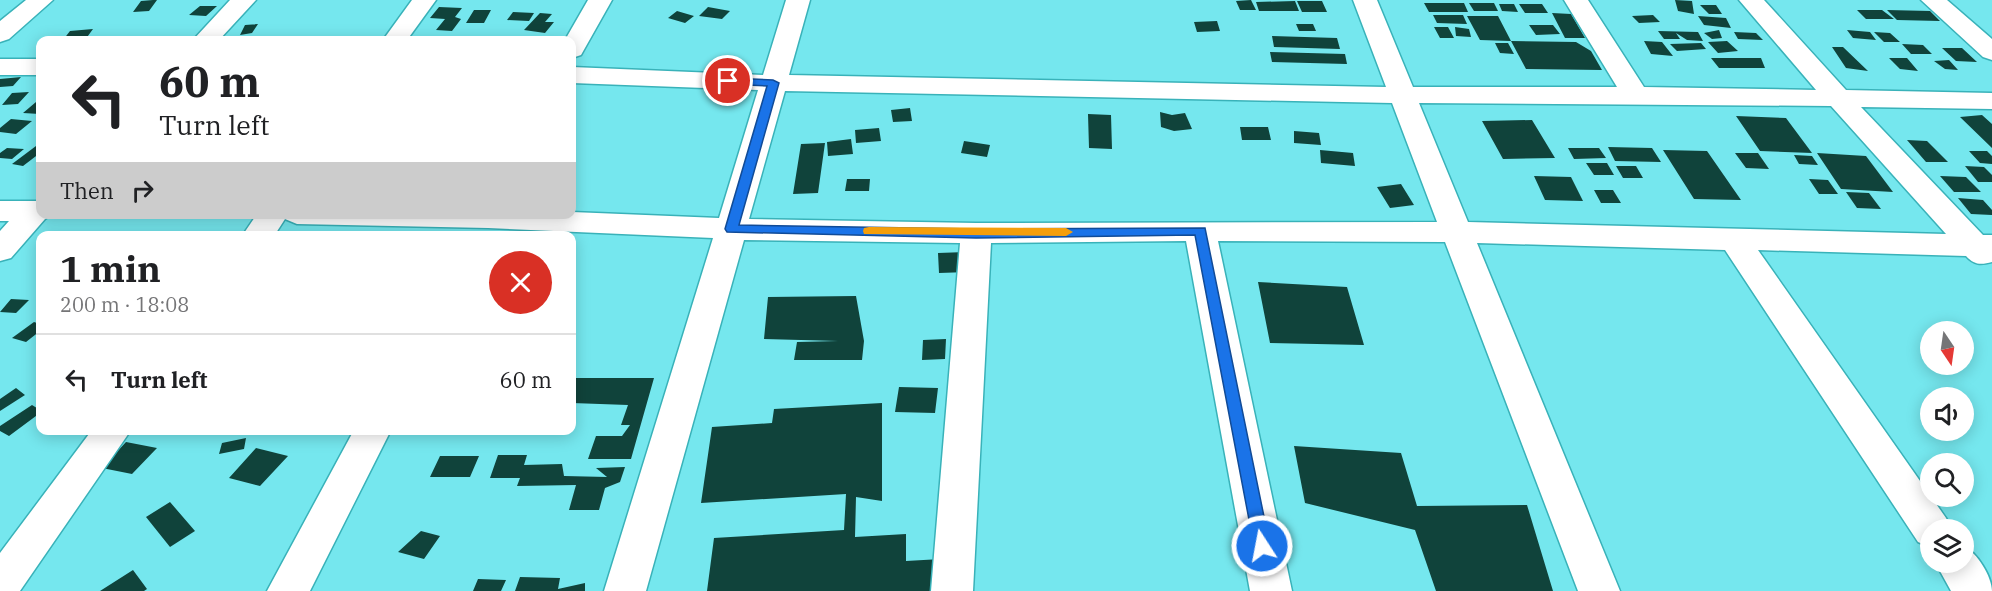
<!DOCTYPE html>
<meta charset="utf-8">
<style>
body{margin:0;font-family:"IBM Plex Serif",serif;background:#f6f6f6;color:#202124;height:100vh;display:flex;flex-direction:column;font-size:22px;white-space:nowrap}
*{box-sizing:border-box;margin:0}
p{font-size:20px;color:#757577}
.icon{flex:none;width:33px;height:33px;fill:none;stroke:currentColor;stroke-width:2;stroke-linecap:round;stroke-linejoin:round}
.map{position:relative;flex:1;overflow:hidden}
.sheet{position:absolute;left:36px;top:231px;width:540px;height:204px;display:flex;flex-direction:column;background:#fff;border-radius:12px;box-shadow:0 3px 15px #0003}
.sheet>*{flex:none}
.guide{position:absolute;left:36px;top:36px;width:540px;height:183px;border-radius:12px;box-shadow:0 3px 15px #0003;background:#fff;color:#202124;overflow:hidden}
.needle{width:39px;rotate:167deg}
.controls{position:absolute;left:1920px;top:321px;display:grid;gap:12px}
.controls a{display:grid;place-items:center;width:54px;height:54px;border-radius:50%;background:#fff;box-shadow:0 3px 15px #0003;font-size:30px}
.pin{position:absolute;display:grid;place-items:center;width:51px;height:51px;color:#fff;margin:-26px;border:3px solid #fff;border-radius:50%;box-shadow:0 2px 6px #0007}
.me{position:absolute;width:66px;margin:-33px;rotate:349deg;stroke-linejoin:round;filter:drop-shadow(0 0 4px #0008)}
.turn{display:flex;align-items:center;gap:21px;height:126px;padding:0 24px;font-size:27px}
.turn .icon{width:78px;height:78px;stroke-width:2.5}
.turn b{display:block;font-size:42px;line-height:51px}
.then{display:flex;align-items:center;height:57px;padding:0 24px;background:#0003;gap:12px;font-size:22px}
.round{display:grid;place-items:center;flex:none;width:63px;height:63px;border-radius:32px;background:#f6f6f6}
.overview{display:flex;align-items:center;justify-content:space-between;height:102px;padding:0 24px}
h1{font-size:36px;font-weight:700;line-height:45px}
ul{padding:0;list-style:none}
li{display:flex;align-items:center;gap:18px;height:90px;padding:0 24px;border-top:2px solid #e0e0e0}
li div{flex:1}
li b{display:block;font-size:22px}
li em{font-style:normal}
.map>svg:first-child{display:block}
</style>
<div class="map">
<svg width="1992" height="591" viewBox="0 0 1992 591">
<rect width="100%" height="100%" fill="#75e7ee"/>
<!-- building -->
<path fill="#10433b" d="M153,0H157L149,11L133,12L141,1Z
M1251,0L1256,10H1240L1236,1Z
M1675,0L1692,1L1694,14L1678,11Z
M1295,1L1299,11H1259L1256,2Z
M1297,1H1322L1327,12H1302Z
M1424,3H1464L1468,12H1429Z
M1469,3H1494L1498,11H1474Z
M1499,4H1514L1518,12L1502,11Z
M1519,4H1542L1548,13H1525Z
M1700,5H1716L1722,14H1709Z
M200,6H217L206,16L189,15Z
M439,7L462,8L455,17L461,19L452,31L436,30L445,19L430,18Z
M708,7L730,11L722,19L699,16Z
M474,10H491L484,23H466Z
M1857,10H1882L1894,19H1866Z
M1887,10L1930,11L1940,21L1897,20Z
M677,11L694,16L685,23L668,18Z
M513,12L534,13L529,21L507,20Z
M540,13L552,14L545,22H554L545,33L524,30Z
M1552,13L1571,14L1585,38H1565Z
M1433,15H1463L1467,24L1437,23Z
M1653,15L1660,22L1639,23L1632,16Z
M1467,16H1498L1511,41L1480,40Z
M1698,16L1726,18L1731,28L1704,25Z
M1217,21L1220,31L1197,32L1194,22Z
M258,24L252,33L240,35L245,25Z
M1296,24H1313L1316,31H1299Z
M1529,25H1553L1560,34L1536,35Z
M1434,27H1448L1454,38H1440Z
M1455,27L1469,29L1471,37L1456,36Z
M93,29L85,40H63L70,31Z
M1719,30L1722,38L1712,39L1704,33Z
M1847,30L1870,32L1876,40L1853,38Z
M1658,31L1698,32L1703,41L1687,40L1676,33L1680,39H1664Z
M1734,32L1756,33L1763,40L1738,39Z
M1874,32L1890,33L1900,42H1884Z
M310,36L331,37L328,40H306Z
M1272,36L1337,38L1340,49L1274,47Z
M1511,41L1576,42L1591,51L1602,70L1526,69Z
M1644,41L1662,42L1673,56L1651,54Z
M1727,41L1738,51L1718,53L1708,42Z
M1495,43H1508L1514,54L1500,53Z
M1701,43L1706,49L1677,51L1670,44Z
M1902,44L1923,45L1932,54H1911Z
M1832,47H1843L1868,71L1846,68Z
M1942,48H1962L1977,62L1956,61Z
M1270,52L1345,54L1347,64L1272,62Z
M1711,58H1761L1765,68H1719Z
M1889,58H1907L1918,71L1900,69Z
M1949,60L1958,70L1945,69L1934,61Z
M21,77L13,86L0,87V79Z
M29,92L18,104L2,105L12,93Z
M36,102H40V114L23,113Z
M910,108L912,121L893,122L891,110Z
M1160,112L1172,115L1185,113L1192,129L1174,131L1161,127Z
M1088,114L1111,115L1112,149L1089,148Z
M1982,115L1992,124V148L1960,117Z
M1736,116L1786,118L1812,153L1760,151Z
M11,119L32,121L16,134L0,132V128Z
M1532,120L1555,158L1503,159L1482,121Z
M1240,127H1268L1271,140H1242Z
M879,128L881,141L856,143L855,130Z
M1294,131L1319,133L1321,145L1294,143Z
M851,139L853,154L828,156L827,142Z
M1907,140L1927,141L1948,162H1926Z
M964,141L990,145L987,157L961,153Z
M825,143L818,193L793,194L801,144Z
M36,146L40,147V153L23,166L12,164Z
M1608,147L1652,148L1661,162L1615,161Z
M7,148L24,149L12,159L0,158V153Z
M1568,148H1599L1606,158L1574,159Z
M1320,150L1353,153L1355,166L1321,163Z
M1663,150L1707,151L1741,200L1694,199Z
M1969,151H1987L1992,156V164L1980,163Z
M1735,153H1758L1769,169L1746,168Z
M1817,153L1866,156L1893,192L1841,189Z
M1794,155L1812,156L1818,165L1799,164Z
M1586,163H1607L1614,175H1594Z
M1616,166H1636L1643,178H1623Z
M1965,166L1984,167L1992,175V182H1978Z
M1534,176L1571,177L1583,201L1545,200Z
M1940,176L1966,177L1981,192H1954Z
M847,179H870L869,191H845Z
M1809,179L1828,180L1838,194H1819Z
M1401,184L1414,205L1390,208L1377,187Z
M1594,190H1613L1621,203H1601Z
M1846,192L1869,193L1881,209L1857,208Z
M1958,198L1983,200L1992,210V215L1971,214Z
M966,252L968,272L939,273L938,253Z
M1258,282L1347,287L1364,345L1270,343Z
M856,296L864,341L862,360H794L797,342L838,341L764,339L768,297Z
M11,299L29,300L16,313L0,312Z
M34,322L40,324V331L26,342L12,338Z
M946,339L945,359L922,360L923,340Z
M572,378H654L631,459H588L596,436H622L630,425H621L628,405L572,403Z
M899,387L938,388L935,413L895,412Z
M16,388L25,395L0,411V399Z
M882,403V501L856,497L855,537L906,534V561L941,559L942,591H707L714,538L844,530L846,494L701,503L712,427L772,423L774,409Z
M32,405L40,410V413L9,436L0,431V426Z
M246,438L244,449L219,454L222,443Z
M126,442L157,448L132,474L102,468Z
M1294,446L1401,453L1417,506L1527,505L1553,591H1436L1415,530L1305,503Z
M256,448L288,456L260,486L229,478Z
M498,455H527L524,465L562,464L564,476L607,477L596,468L625,467L620,482L605,488L599,510H569L576,485L517,486L520,478H490Z
M440,456H479L470,477H430Z
M170,502L195,531L170,547L146,517Z
M421,531L440,536L424,559L398,552Z
M133,570L147,589L144,591H100Z
M520,577L560,578L558,589L585,583V591H515Z
M478,579L506,580L501,591H473Z"/>
<g fill="none" stroke-linecap="round" stroke-linejoin="round">
<defs>
<path id="street" d="M26,0H53L9,39L0,42V21Z
M230,0H256L219,40H193Z
M412,0H436L407,40H383Z
M588,0H612L581,55L572,58V40H565Z
M786,0H810L789,75L1386,87L1353,0H1377L1413,87H1617L1564,0H1588L1644,87L1816,90L1739,0H1764L1846,90L1992,93V109L1861,107L1983,235H1992V262C1981,265 1974,265 1966,256L1758,250L1946,518L1952,530H1930V547L1918,542L1725,250L1477,243L1620,591H1578L1445,242L1218,241L1292,591H1250L1186,241L991,243L973,591H931L960,243L744,240L646,591H604L713,238L488,228L297,224L285,219L274,236H242L257,214H572V212L719,218L758,90L572,83V67L763,75ZM785,91L1392,103L1437,222L976,223L749,219ZM1419,103L1831,106L1946,234L1468,222Z
M1921,0H1947L1992,39V60L1983,57Z
M0,59H40V75H0Z
M0,201H40V214H53L45,219L11,258L0,261V231L9,221H0Z
M92,430H131L20,591H0V553Z
M354,430H391L310,591H267Z
M1964,547C1977,552 1992,577 1992,591H1951L1935,562H1964Z"/>
</defs>
<!-- street casing -->
<use href="#street" stroke="#39b2b9" stroke-width="3"/>
<!-- street -->
<use href="#street" fill="#fff" fill-rule="evenodd"/>
</g>
<!-- route -->
<path fill="#1a73e8" stroke="#114b97" stroke-width="1.5" d="M728,78L773,80L779,83L739,225L976,229L1205,228L1270,546L1268,551L1262,553L1256,551L1254,546L1195,235L976,238L727,232L725,229L767,86L725,84L723,81Z"/>
<!-- slow -->
<path fill="#f59e0b" d="M869,227L1066,228L1073,232L1066,236L864,234L863,231L864,228Z"/>
</svg>
<div class="controls">
<a><svg class="needle" viewBox="-14 -14 28 28"><path d="M0-13l5 13h-10z" fill="#e53935"/><path d="M0 13l5-13h-10z" fill="#757577"/></svg></a>
<a><svg class="icon" aria-label="sound" viewBox="0 0 24 24"><path d="M4 9h4l5-4v14l-5-4H4zM17 9q2 3 0 6"/></svg></a>
<a><svg class="icon" aria-label="search" viewBox="0 0 24 24"><circle cx="10" cy="10" r="6"/><path d="M15 15l6 6"/></svg></a>
<a><svg class="icon" aria-label="layers" viewBox="0 0 24 24"><path d="M12 4l9 5-9 5-9-5zM3 14l9 5 9-5"/></svg></a>
</div>
<div class="pin" style="left:728px;top:81px;background:#d93025"><svg class="icon" aria-label="arrive" viewBox="0 0 24 24"><path d="M6 21V4h12l-3 4 3 4H6"/></svg></div>
<svg class="me" style="left:1262px;top:546px" viewBox="-20 -20 40 40"><circle r="17" fill="#1a73e8" stroke="#fff" stroke-width="3"/><path d="M0-11L8 9 0 5-8 9z" fill="#fff"/></svg>
<div class="guide">
<div class="turn"><svg class="icon" aria-label="left" viewBox="0 0 24 24"><path d="M17 20v-9H6M10 6l-5 5 5 5"/></svg><div><b>60 m</b>Turn left</div></div>
<div class="then">Then<svg class="icon" aria-label="right" viewBox="0 0 24 24"><path d="M7 20v-9h11M14 6l5 5-5 5"/></svg></div>
</div>
<section class="sheet">
<div class="overview"><div><h1>1 min</h1><p>200 m · 18:08</p></div><a class="round" style="background:#d93025;color:#fff"><svg class="icon" aria-label="close" viewBox="0 0 24 24"><path d="M6 6l12 12M18 6L6 18"/></svg></a></div>
<ul>
<li><svg class="icon" aria-label="left" viewBox="0 0 24 24"><path d="M17 20v-9H6M10 6l-5 5 5 5"/></svg><div><b>Turn left</b></div><em>60 m</em></li>
</ul>
</section>
</div>
